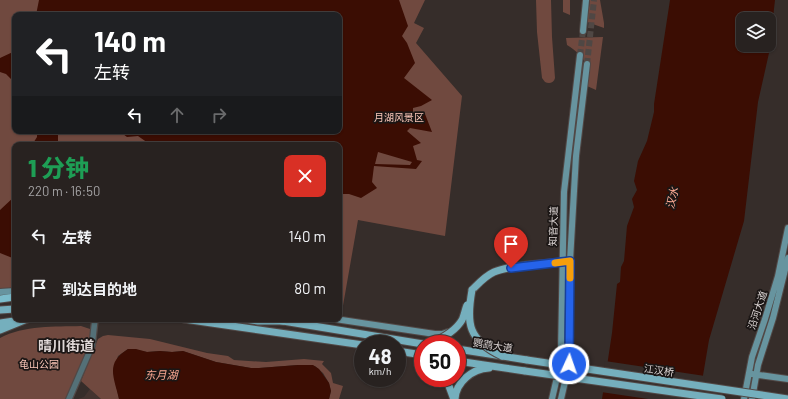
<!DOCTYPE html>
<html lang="zh">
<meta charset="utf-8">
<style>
body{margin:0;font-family:Barlow,"Noto Sans SC",sans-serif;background:#342f2d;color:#f1f3f6;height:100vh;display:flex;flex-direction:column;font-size:15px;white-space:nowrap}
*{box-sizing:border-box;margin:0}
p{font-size:13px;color:#a5a4a5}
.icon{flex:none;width:22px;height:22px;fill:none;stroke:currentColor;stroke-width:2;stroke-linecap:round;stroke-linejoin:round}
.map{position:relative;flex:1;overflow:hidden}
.drawer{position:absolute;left:12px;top:142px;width:330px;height:180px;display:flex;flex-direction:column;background:#282220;border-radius:8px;box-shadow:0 1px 3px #0004,0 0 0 1px #443f3e}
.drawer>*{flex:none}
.guide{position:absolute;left:12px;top:12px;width:330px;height:122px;border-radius:8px;box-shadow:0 1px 3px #0004,0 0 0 1px #443f3e;background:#202124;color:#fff;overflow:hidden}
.buttons{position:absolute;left:736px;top:12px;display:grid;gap:8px}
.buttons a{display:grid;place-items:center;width:40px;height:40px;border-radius:8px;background:#282220;box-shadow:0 1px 3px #0004,0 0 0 1px #443f3e;font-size:20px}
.speed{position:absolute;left:354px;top:335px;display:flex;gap:8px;font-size:20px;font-weight:700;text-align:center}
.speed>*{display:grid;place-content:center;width:52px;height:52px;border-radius:50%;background:#282220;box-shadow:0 1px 3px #0004,0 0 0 1px #443f3e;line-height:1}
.speed small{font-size:10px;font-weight:400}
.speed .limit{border:6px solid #d22;background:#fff;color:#111}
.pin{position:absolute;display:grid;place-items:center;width:34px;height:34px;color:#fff;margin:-41px -17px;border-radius:50% 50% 50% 0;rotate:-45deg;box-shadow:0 0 4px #0007}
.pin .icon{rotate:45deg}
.me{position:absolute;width:44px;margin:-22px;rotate:3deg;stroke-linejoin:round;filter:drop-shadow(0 0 3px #0008)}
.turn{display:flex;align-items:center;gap:14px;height:84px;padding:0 16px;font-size:18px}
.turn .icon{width:52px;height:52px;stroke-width:2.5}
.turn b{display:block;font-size:28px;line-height:34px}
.lanes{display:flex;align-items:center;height:38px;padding:0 16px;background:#0003;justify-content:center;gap:20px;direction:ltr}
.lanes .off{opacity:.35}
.round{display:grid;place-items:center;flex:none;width:42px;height:42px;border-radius:8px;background:#342f2d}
.headline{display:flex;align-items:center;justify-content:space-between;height:68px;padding:0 16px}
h1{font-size:24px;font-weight:800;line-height:30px;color:#1e9e55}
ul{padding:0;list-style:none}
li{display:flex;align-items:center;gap:12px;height:52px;padding:0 16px}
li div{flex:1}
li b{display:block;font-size:15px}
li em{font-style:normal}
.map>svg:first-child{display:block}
</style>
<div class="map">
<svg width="788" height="399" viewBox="0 0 788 399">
<rect width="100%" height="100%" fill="#362d2a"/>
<!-- built -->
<path fill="#443430" d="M90,389L101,399H78L84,397Z"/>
<!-- green -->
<path fill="#70493f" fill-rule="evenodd" d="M0,0H425L414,23L424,28L416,43L462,96L445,236L358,220L341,317H339V145H15V289L0,290ZM15,15H339V131H15Z
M536,0H551L552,37L555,78C554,83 549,84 545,82L542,78L537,32Z
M563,0H570V15L563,12Z
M590,0H600L604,23V28L587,22Z
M603,37L596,90L587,86C587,63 587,58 567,45L566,38Z
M81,326L90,329L92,337L89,348L66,399H0V338C24,325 55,327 81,326Z
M108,335L150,339L207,353L228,356L234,360L266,362L304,359L324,361L322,364L331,373L333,383L343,386L339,399H329L331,391L329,383L323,373L315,366L298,365L259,368H251L216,362L183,351L172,352L160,351L147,352L133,349H128L118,356L113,371L119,399H101L81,381L98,339L103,336Z"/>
<!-- water -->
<path fill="#3b0d03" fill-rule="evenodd" d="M39,0H399L408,26L402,36L407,43L415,63L404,78L432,100L421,106L413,108V113L425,114L432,132L410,128L407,131L421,143L413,146L417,160L422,161L416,169L374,166L372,182L377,188L361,198L349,194H339V145H147L148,143L138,136L127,137L119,131H339V15H36ZM378,152L412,162L410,165L375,164Z
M670,0H775L769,53L758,102L744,221L709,340L699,399H602L612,333L617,284L620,282L621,267L624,261L627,226L634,207L632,199L637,190L634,181L638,161L647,141L654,112V104ZM743,19H769V45H743Z
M15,51V83L6,74L0,72V58Z
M37,131H58V141L60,145H32L37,137Z
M15,196V259L0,253V210Z
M128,349H136L147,352L160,351L172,352L183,351L216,362L251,368H259L298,365H313L319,369L329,383L331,391L329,399H119C114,377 105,363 128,349Z"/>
<!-- pier -->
<path fill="#362d2a" d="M605,361L705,376L701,399H648L601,392Z"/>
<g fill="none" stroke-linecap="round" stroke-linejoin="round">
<!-- secondary-tunnel -->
<path stroke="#4f4744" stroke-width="6" stroke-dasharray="6 3" stroke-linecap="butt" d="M580,55L583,31
M587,64L594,0"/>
<defs>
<path id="tertiary" d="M69,399L92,346L95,319"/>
<path id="secondary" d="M583,31L586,0
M0,292L15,291
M335,319L435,334H442L448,332
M752,374L788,379
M552,399L558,373L561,352L564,192L580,55
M561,399L567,373L570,353V261L576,156L587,64
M744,399L752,357L765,319L778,276L788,228
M752,399L758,365L773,318L788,258"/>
<path id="primary" d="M472,290C479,283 485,276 494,272C513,264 549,264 570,261
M0,310L15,309
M184,319L363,345
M245,319L258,321H283L423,344
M0,323L14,321
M0,330L27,319
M457,349L527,360
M457,361L525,371
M446,378L453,397L455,399
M455,399C456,382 472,369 489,368"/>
<path id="trunk" d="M0,299L15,297
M271,319L283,321"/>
</defs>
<!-- tertiary casing -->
<use href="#tertiary" stroke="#514846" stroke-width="8"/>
<!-- secondary casing -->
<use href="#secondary" stroke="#514846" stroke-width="8"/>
<!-- primary casing -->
<use href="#primary" stroke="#514846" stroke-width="9"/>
<!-- trunk casing -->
<use href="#trunk" stroke="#514846" stroke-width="9"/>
<!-- tertiary -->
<use href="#tertiary" stroke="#547077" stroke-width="5.5"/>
<!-- secondary -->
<use href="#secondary" stroke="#67949f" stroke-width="6"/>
<!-- primary -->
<use href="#primary" stroke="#75afbd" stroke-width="7"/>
<!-- trunk -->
<use href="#trunk" stroke="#7bbccb" stroke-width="7"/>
<defs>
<path id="primary-bridge" d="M472,290C466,324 468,340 502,356
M429,344C441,339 455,332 462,320C464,316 465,310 467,305
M397,351L423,355
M527,360L788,399
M525,371L722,399"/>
</defs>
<!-- primary-bridge casing -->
<use href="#primary-bridge" stroke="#514846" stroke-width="9" stroke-linecap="butt"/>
<!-- primary-bridge -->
<use href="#primary-bridge" stroke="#75afbd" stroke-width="7"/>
</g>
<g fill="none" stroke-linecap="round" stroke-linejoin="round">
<defs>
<path id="route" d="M511,268L570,261L569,364"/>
</defs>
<!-- route casing -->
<use href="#route" stroke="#184099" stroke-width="10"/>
<!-- route -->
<use href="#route" stroke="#2563eb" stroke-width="7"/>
<!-- slow -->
<path stroke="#f59e0b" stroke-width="7" d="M555,263L570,261V278"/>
</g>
<g text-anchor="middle" stroke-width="3.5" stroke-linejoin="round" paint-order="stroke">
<!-- park labels -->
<g font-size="10" fill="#fbc7b9" stroke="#1b1615">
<text x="399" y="121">月湖风景区</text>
<text x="39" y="368">龟山公园</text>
</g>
<!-- street labels -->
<g font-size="10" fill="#dfd8d7" stroke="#1b1615">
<text transform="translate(553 226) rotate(-88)" y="4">知音大道</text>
<text transform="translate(757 310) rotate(-72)" y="4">沿河大道</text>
<text transform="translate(493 345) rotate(9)" y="4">鹦鹉大道</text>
<text transform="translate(659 370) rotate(8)" y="4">江汉桥</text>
</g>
<!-- water labels -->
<g font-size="11" font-style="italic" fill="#feaa94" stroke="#1b1615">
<text transform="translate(672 198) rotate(-77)" y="4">汉水</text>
<text x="161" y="379">东月湖</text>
</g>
<!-- district labels -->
<g font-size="14" font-weight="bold" fill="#dfd8d7" stroke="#1b1615">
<text x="66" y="351">晴川街道</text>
</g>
</g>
</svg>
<div class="buttons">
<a><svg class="icon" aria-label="layers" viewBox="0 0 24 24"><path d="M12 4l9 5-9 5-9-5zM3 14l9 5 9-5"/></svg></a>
</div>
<div class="speed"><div>48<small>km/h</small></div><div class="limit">50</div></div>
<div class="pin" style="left:511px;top:268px;background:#d93025"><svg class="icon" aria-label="arrive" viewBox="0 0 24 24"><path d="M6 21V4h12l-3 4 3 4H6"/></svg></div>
<svg class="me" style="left:569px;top:364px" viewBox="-20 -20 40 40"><circle r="17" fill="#2563eb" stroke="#fff" stroke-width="3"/><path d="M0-11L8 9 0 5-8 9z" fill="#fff"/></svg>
<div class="guide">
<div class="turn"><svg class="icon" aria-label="left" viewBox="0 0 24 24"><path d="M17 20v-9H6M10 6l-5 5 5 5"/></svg><div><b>140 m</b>左转</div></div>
<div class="lanes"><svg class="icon" aria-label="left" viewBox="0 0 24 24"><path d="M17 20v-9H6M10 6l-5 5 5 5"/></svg><svg class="icon off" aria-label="ahead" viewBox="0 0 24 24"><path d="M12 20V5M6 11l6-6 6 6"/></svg><svg class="icon off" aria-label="right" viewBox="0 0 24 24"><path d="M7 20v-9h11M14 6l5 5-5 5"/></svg></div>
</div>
<section class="drawer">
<div class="headline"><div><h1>1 分钟</h1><p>220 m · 16:50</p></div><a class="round" style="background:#d93025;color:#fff"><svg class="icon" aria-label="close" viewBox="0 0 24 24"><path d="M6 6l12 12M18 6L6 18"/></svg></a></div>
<ul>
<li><svg class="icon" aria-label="left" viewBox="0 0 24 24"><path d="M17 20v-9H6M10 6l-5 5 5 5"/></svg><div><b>左转</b></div><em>140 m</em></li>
<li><svg class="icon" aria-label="arrive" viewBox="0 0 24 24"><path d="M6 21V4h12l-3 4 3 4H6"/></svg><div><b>到达目的地</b></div><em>80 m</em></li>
</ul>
</section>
</div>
